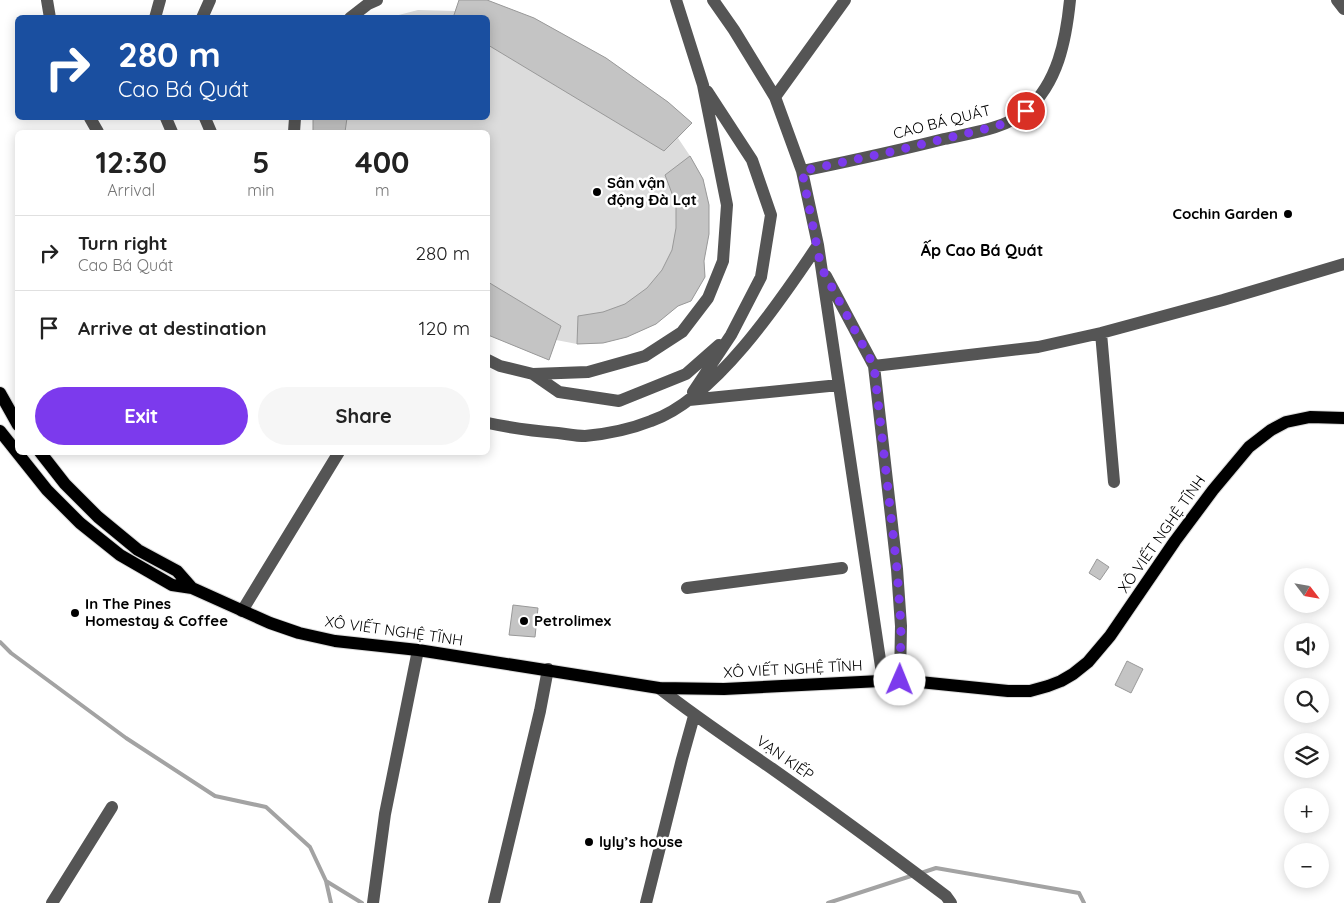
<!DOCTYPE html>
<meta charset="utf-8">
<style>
body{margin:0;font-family:Quicksand,sans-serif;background:#f6f6f6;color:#222;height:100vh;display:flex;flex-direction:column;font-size:19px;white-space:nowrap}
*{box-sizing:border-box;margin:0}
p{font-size:16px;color:#767676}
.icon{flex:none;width:28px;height:28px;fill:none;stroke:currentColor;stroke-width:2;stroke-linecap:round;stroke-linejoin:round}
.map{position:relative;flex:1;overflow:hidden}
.drawer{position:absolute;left:15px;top:130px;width:475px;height:325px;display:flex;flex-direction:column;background:#fff;border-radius:8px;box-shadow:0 2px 12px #0003}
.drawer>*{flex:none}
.top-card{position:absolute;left:15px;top:15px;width:475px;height:105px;border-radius:8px;box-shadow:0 2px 12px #0003;background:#1a4fa0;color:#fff;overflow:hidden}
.needle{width:32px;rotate:121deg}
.tools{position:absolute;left:1284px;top:568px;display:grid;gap:10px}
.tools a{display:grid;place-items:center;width:45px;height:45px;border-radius:50%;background:#fff;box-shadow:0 2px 12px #0003;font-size:25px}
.pin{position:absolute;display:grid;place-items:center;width:42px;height:42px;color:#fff;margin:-21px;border:2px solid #fff;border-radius:50%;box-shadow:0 1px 5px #0007}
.me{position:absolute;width:55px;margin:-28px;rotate:1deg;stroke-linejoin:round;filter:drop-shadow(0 0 4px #0008)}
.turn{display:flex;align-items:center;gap:18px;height:105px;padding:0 20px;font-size:22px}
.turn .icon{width:65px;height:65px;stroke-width:2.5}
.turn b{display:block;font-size:35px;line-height:42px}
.eta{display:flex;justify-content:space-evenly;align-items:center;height:85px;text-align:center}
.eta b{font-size:30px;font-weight:700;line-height:35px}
.action{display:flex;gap:10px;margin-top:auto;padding:10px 20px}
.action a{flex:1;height:58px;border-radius:30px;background:#7c3aed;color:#fff;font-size:20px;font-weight:700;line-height:58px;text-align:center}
.action a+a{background:#f6f6f6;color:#222}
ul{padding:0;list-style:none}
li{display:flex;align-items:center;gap:15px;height:75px;padding:0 20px;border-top:1px solid #e0e0e0}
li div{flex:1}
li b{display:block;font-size:19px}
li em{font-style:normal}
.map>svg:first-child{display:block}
</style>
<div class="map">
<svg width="1344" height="903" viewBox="0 0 1344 903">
<rect width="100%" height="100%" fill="#fff"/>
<!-- green -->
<path fill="#dcdcdc" d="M459,0H487L534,18L606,58L668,102L692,123L678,138L690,156L703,179L709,205V234L704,261L705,277L691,301L678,306L656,324L627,337L603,343L577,344L556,340L549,360L488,335V132H313V118H488V18L391,17L418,10L455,11Z"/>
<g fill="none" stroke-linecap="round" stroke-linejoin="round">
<!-- stream -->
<path stroke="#a3a3a3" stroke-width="4" d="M0,642L11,653L126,738L215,796L266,807L310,847L326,881L331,903
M921,873L936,868L1079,893L1084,903
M326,881L362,903
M828,903L914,875"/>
</g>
<!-- building -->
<path fill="#c4c4c4" stroke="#999" d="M459,0H487L534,18L606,58L668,102L692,123L664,151L488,45V18H453Z
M313,118H347L345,132H313Z
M690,156L703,179L709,205V234L704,261L705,277L691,301L678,306L656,324L627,337L603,343L577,344L578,316L603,312L625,304L647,288L662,270L672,250L676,228V204L665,175Z
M488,282L561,326L549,360L488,335Z
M1097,559L1109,567L1100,580L1089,573Z
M513,605L538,608L535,637L509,635Z
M1127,661L1143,669L1131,693L1115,685Z"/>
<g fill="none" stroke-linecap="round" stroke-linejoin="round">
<defs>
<path id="major" d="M0,393L18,425
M0,431L47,490L80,523L120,555L172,585L192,588L270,623L299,633L335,641L418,650L659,688L724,689L900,680L1008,691H1030L1048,686L1061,681L1073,674L1088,662L1110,636L1175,541L1213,490L1249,447L1271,430L1286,422L1310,417L1344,418
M40,452L65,484L98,517L138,550L177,571L192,588"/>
</defs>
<!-- major casing -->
<use href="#major" stroke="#dbdbdb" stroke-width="14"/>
<!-- minor -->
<path stroke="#555" stroke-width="12" d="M47,0L50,18
M713,0L734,30L775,97L802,171L818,245L883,680
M1337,0L1344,9
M155,18L160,0
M202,18L210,0
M350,18L368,4L377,0
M775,97L845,0
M90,118L98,132
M166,118L172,132
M205,118L211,132
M294,132L295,118
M802,171C850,161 897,151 944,139C971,133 1005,129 1026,111C1058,83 1066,40 1070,0
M826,276L874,366L897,569L901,626L900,680
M1101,333L1114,482
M488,360L500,366L533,374L588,372L645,356L682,332L708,298L723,261L727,205L703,85L676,0
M874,366L1038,347L1101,333L1223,300L1344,264
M533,374L559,392L619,401L686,374L719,345
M693,392L731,335L761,277L771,215L752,160L707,91
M689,400L839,385
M488,423C511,428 534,431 558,433C567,434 576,436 585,436C606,434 631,429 651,421C715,399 781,300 818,245
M687,588L842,568
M242,611L339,452
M659,688C696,717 735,743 774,770C832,811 889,853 946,896L951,903
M52,903L112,807
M373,903L385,814L418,650
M494,903L540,711L548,669
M646,903L682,759L694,716"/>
<!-- major -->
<use href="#major" stroke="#000" stroke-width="12"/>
</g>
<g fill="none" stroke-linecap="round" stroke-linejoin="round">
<!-- route -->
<path stroke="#7c3aed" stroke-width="9" stroke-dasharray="0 16.2" d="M900,680L901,626L897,569L874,366L821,267L802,171L890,152L997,126L1013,120L1026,111"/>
</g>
<!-- markers -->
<g fill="#000" stroke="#fff" stroke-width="2">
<circle cx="597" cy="192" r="5"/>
<circle cx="1288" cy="214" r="5"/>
<circle cx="75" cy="613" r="5"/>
<circle cx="524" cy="621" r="5"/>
<circle cx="589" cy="842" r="5"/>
</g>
<g text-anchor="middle" stroke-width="5" stroke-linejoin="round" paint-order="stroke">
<!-- street labels -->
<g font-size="15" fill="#000" stroke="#fff">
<text transform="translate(942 122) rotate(-14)" y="5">CAO BÁ QUÁT</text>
<text transform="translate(1162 534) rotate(-55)" y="5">XÔ VIẾT NGHỆ TĨNH</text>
<text transform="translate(394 631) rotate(8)" y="5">XÔ VIẾT NGHỆ TĨNH</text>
<text transform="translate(793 669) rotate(-3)" y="5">XÔ VIẾT NGHỆ TĨNH</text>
<text transform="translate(785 758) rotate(35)" y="5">VẠN KIẾP</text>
</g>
<!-- poi labels -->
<g font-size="15" font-weight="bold" fill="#000" stroke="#fff" text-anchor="start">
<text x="607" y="188">Sân vận<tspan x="607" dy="17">động Đà Lạt</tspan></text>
<text x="1278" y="219" text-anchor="end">Cochin Garden</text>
<text x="85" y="609">In The Pines<tspan x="85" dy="17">Homestay &amp; Coffee</tspan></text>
<text x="534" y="626">Petrolimex</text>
<text x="599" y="847">lyly’s house</text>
</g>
<!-- neighbourhood labels -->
<g font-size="16" font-weight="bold" fill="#000" stroke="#fff">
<text x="982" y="256">Ấp Cao Bá Quát</text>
</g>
</g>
</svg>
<div class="tools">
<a><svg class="needle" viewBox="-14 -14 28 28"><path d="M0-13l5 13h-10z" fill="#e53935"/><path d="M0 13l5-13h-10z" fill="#767676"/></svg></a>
<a><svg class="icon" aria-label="sound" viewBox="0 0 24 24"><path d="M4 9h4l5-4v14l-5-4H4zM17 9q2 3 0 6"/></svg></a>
<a><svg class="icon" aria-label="search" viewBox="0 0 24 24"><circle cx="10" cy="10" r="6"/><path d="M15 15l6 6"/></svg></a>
<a><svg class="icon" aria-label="layers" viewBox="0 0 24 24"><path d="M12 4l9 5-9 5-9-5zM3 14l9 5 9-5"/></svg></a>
<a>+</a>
<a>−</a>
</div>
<div class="pin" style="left:1026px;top:111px;background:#d93025"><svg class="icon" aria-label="arrive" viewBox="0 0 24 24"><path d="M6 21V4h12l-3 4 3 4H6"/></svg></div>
<svg class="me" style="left:900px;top:680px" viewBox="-20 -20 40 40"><circle r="19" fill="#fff"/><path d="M0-13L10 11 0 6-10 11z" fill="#7c3aed"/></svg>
<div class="top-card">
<div class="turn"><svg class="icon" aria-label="right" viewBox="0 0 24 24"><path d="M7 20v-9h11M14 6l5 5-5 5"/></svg><div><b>280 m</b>Cao Bá Quát</div></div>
</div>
<section class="drawer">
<div class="eta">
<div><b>12:30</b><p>Arrival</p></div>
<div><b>5</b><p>min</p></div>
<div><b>400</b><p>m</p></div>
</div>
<ul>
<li><svg class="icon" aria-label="right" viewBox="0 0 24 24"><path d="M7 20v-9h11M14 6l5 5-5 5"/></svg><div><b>Turn right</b><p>Cao Bá Quát</p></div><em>280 m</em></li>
<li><svg class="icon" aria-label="arrive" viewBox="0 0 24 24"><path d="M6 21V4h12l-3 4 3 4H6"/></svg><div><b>Arrive at destination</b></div><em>120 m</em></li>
</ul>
<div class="action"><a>Exit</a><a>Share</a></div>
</section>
</div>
